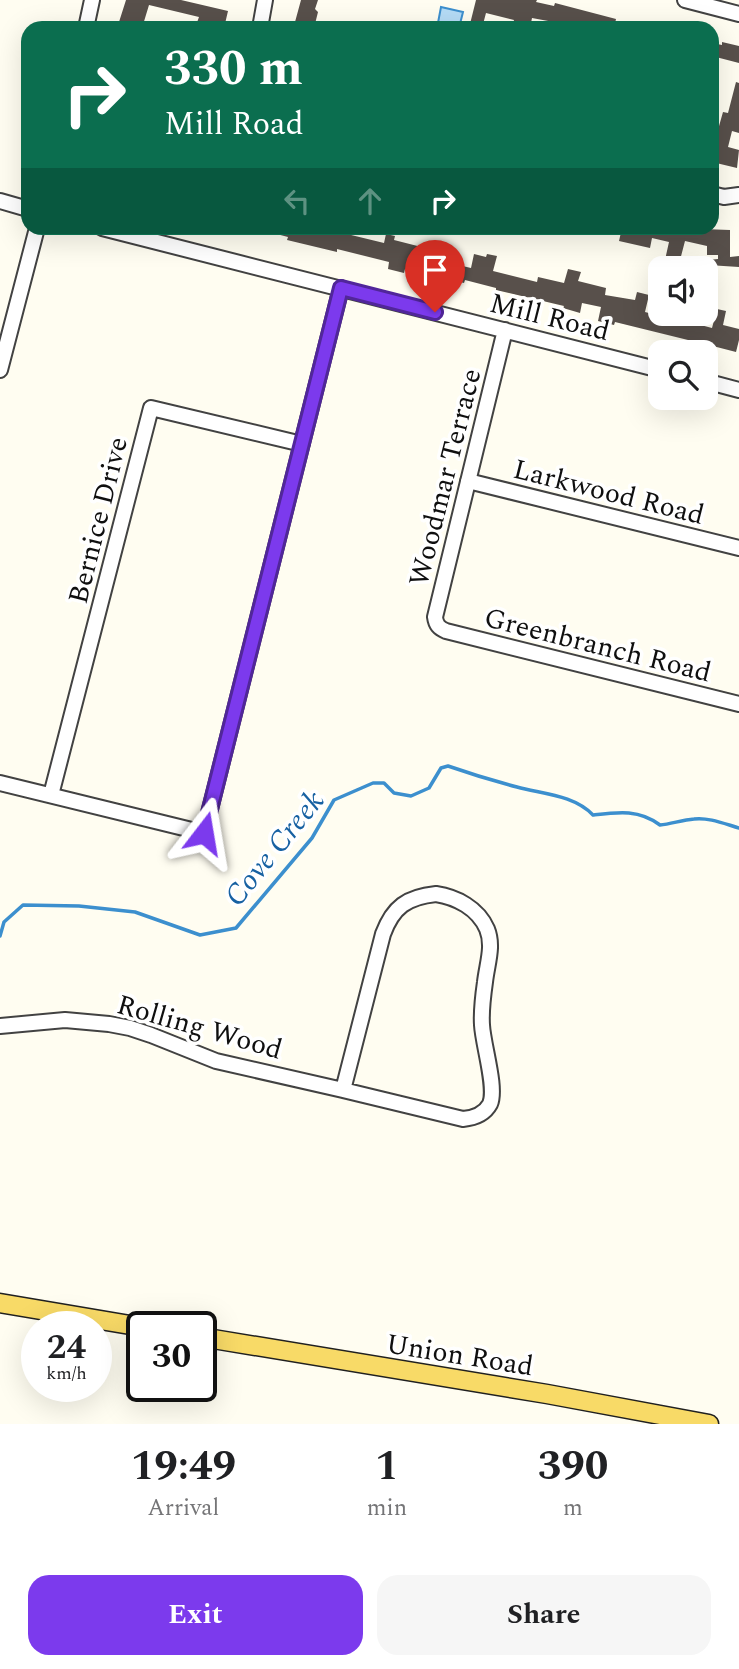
<!DOCTYPE html>
<style>
body{margin:0;font-family:Spectral,serif;background:#f6f6f6;color:#202124;height:100vh;display:flex;flex-direction:column;font-size:26px;white-space:nowrap}
*{box-sizing:border-box;margin:0}
p{font-size:23px;color:#757577}
.icon{flex:none;width:38px;height:38px;fill:none;stroke:currentColor;stroke-width:2;stroke-linecap:round;stroke-linejoin:round}
.map{position:relative;height:1424px;overflow:hidden}
.details{display:flex;flex-direction:column;background:#fff;flex:1}
.details>*{flex:none}
.guide{position:absolute;left:21px;top:21px;width:698px;height:214px;border-radius:21px;box-shadow:0 7px 28px #0002;background:#0b6e4f;color:#fff;overflow:hidden}
.controls{position:absolute;left:648px;top:256px;display:grid;gap:14px}
.controls a{display:grid;place-items:center;width:70px;height:70px;border-radius:14px;background:#fff;box-shadow:0 7px 28px #0002;font-size:35px}
.speed{position:absolute;left:21px;top:1311px;display:flex;gap:14px;font-size:35px;font-weight:700;text-align:center}
.speed>*{display:grid;place-content:center;width:91px;height:91px;border-radius:50%;background:#fff;box-shadow:0 7px 28px #0002;line-height:1}
.speed small{font-size:18px;font-weight:400}
.speed .limit{border:4px solid #111;border-radius:10px;background:#fff;color:#111}
.pin{position:absolute;display:grid;place-items:center;width:60px;height:60px;color:#fff;margin:-72px -30px;border-radius:50% 50% 50% 0;rotate:-45deg;box-shadow:0 0 7px #0007}
.pin .icon{rotate:45deg}
.me{position:absolute;width:77px;margin:-38px;rotate:14deg;stroke-linejoin:round;filter:drop-shadow(0 0 5px #0008)}
.turn{display:flex;align-items:center;gap:24px;height:147px;padding:0 28px;font-size:32px}
.turn .icon{width:91px;height:91px;stroke-width:2.5}
.turn b{display:block;font-size:49px;line-height:60px}
.lanes{display:flex;align-items:center;height:66px;padding:0 28px;background:#0003;justify-content:center;gap:35px;direction:ltr}
.lanes .off{opacity:.35}
.eta{display:flex;justify-content:space-evenly;align-items:center;height:119px;text-align:center}
.eta b{font-size:42px;font-weight:700;line-height:49px}
.primary-button{display:flex;gap:14px;margin-top:auto;padding:14px 28px}
.primary-button a{flex:1;height:80px;border-radius:21px;background:#7c3aed;color:#fff;font-size:28px;font-weight:700;line-height:80px;text-align:center}
.primary-button a+a{background:#f6f6f6;color:#202124}
.map>svg:first-child{display:block}
</style>
<div class="map">
<svg width="739" height="1424" viewBox="0 0 739 1424">
<rect width="100%" height="100%" fill="#fffdf1"/>
<!-- water -->
<path fill="#b5dcf6" stroke="#3c8fce" stroke-width="2" d="M441,7L463,12L459,28H437Z"/>
<g fill="none" stroke-linecap="round" stroke-linejoin="round">
<!-- stream -->
<path stroke="#3c8fce" stroke-width="3.5" d="M0,936L4,922L23,905L79,906L135,912L200,935L236,928L312,838L334,800L373,783H384L394,793L411,796L429,788L441,768L448,766C471,774 494,781 517,787C543,794 574,795 593,815C618,812 639,809 660,825C671,824 682,820 694,819C708,817 725,824 739,828"/>
</g>
<!-- building -->
<path fill="#58504b" d="M126,0H181L228,11L224,28H195L199,17L149,5L142,28H128L129,25L119,22Z
M301,0H318L315,9L318,12L314,28H297L299,23L295,22Z
M476,0H537L536,2L554,6L555,3L616,19L614,28H586L532,18L531,23L525,22L523,26L513,24L514,20L486,13L482,28H469Z
M722,42L739,46V63L712,56V43L722,45Z
M736,82L739,83V133L732,131L728,147L739,150L737,168L712,162V151L723,112L728,113Z
M265,228H313L324,231L325,228H340L348,229L347,234L384,243L386,234L395,236L394,240L441,252L440,257L455,261L454,264L471,268L474,254L486,257L487,254L497,256L493,271L537,282L538,277L564,283L568,269L581,272L578,281L606,288L605,295L635,300L637,292L649,295L645,312L683,322L684,317L694,320L693,323L712,328L717,309L726,311L723,325L739,329V340L736,352L705,344L704,346L688,342V340L615,322L614,325L598,321L601,307L582,303L580,313L563,308L564,306L496,290V288L465,280L464,283L457,281V283L447,280L448,278L424,272L423,274L405,269L404,273L388,269L389,262L337,249V252L287,240L288,237L265,231Z
M622,228H702V229L730,230V257L739,256V267L708,265V260L718,259V255H707V246L685,241L679,264L665,260L669,242L652,238L650,248L619,241Z"/>
<g fill="none" stroke-linecap="round" stroke-linejoin="round">
<defs>
<path id="minor" d="M685,0L739,14
M86,28L92,0
M260,28L265,0
M712,194L724,197L739,195
M0,201L28,209
M102,228L660,370
M505,330L435,617C436,625 439,628 446,631L739,704
M0,370L37,228
M705,381L739,390
M468,481L739,548
M0,783L204,833L341,288
M51,795L151,408L302,444
M436,894C456,897 478,908 487,929C494,946 487,964 485,982C483,996 481,1010 482,1025C483,1045 497,1088 490,1104C484,1115 474,1118 463,1119L343,1090L383,934C393,907 407,897 436,894Z
M0,1026L65,1020L109,1024L130,1028L151,1035L216,1061L343,1090"/>
<path id="major" d="M0,1303L142,1327
M201,1337L547,1394L709,1424"/>
</defs>
<!-- minor casing -->
<use href="#minor" stroke="#424242" stroke-width="18"/>
<!-- major casing -->
<use href="#major" stroke="#202020" stroke-width="21"/>
<!-- minor -->
<use href="#minor" stroke="#fff" stroke-width="14"/>
<!-- major -->
<use href="#major" stroke="#f8da67" stroke-width="18"/>
</g>
<g fill="none" stroke-linecap="round" stroke-linejoin="round">
<defs>
<path id="route" d="M204,833L341,288L435,312"/>
</defs>
<!-- route casing -->
<use href="#route" stroke="#51269a" stroke-width="18"/>
<!-- route -->
<use href="#route" stroke="#7c3aed" stroke-width="12"/>
</g>
<g text-anchor="middle" stroke-width="7" stroke-linejoin="round" paint-order="stroke">
<!-- street labels -->
<g font-size="28" fill="#0f0f0f" stroke="#fff">
<text transform="translate(550 316) rotate(14)" y="10">Mill Road</text>
<text transform="translate(444 477) rotate(-76)" y="10">Woodmar Terrace</text>
<text transform="translate(609 491) rotate(14)" y="10">Larkwood Road</text>
<text transform="translate(97 520) rotate(-76)" y="10">Bernice Drive</text>
<text transform="translate(598 644) rotate(14)" y="10">Greenbranch Road</text>
<text transform="translate(200 1026) rotate(16)" y="10">Rolling Wood</text>
<text transform="translate(460 1354) rotate(9)" y="10">Union Road</text>
</g>
<!-- water labels -->
<g font-size="30" font-style="italic" fill="#1761a2" stroke="#fff">
<text transform="translate(274 848) rotate(-51)" y="10">Cove Creek</text>
</g>
</g>
</svg>
<div class="controls">
<a><svg class="icon" aria-label="sound" viewBox="0 0 24 24"><path d="M4 9h4l5-4v14l-5-4H4zM17 9q2 3 0 6"/></svg></a>
<a><svg class="icon" aria-label="search" viewBox="0 0 24 24"><circle cx="10" cy="10" r="6"/><path d="M15 15l6 6"/></svg></a>
</div>
<div class="speed"><div>24<small>km/h</small></div><div class="limit">30</div></div>
<div class="pin" style="left:435px;top:312px;background:#d93025"><svg class="icon" aria-label="arrive" viewBox="0 0 24 24"><path d="M6 21V4h12l-3 4 3 4H6"/></svg></div>
<svg class="me" style="left:204px;top:833px" viewBox="-20 -20 40 40"><path d="M0-17L14 15 0 8-14 15z" fill="#7c3aed" stroke="#fff" stroke-width="4"/></svg>
<div class="guide">
<div class="turn"><svg class="icon" aria-label="right" viewBox="0 0 24 24"><path d="M7 20v-9h11M14 6l5 5-5 5"/></svg><div><b>330 m</b>Mill Road</div></div>
<div class="lanes"><svg class="icon off" aria-label="left" viewBox="0 0 24 24"><path d="M17 20v-9H6M10 6l-5 5 5 5"/></svg><svg class="icon off" aria-label="ahead" viewBox="0 0 24 24"><path d="M12 20V5M6 11l6-6 6 6"/></svg><svg class="icon" aria-label="right" viewBox="0 0 24 24"><path d="M7 20v-9h11M14 6l5 5-5 5"/></svg></div>
</div>
</div>
<section class="details">
<div class="eta">
<div><b>19:49</b><p>Arrival</p></div>
<div><b>1</b><p>min</p></div>
<div><b>390</b><p>m</p></div>
</div>
<div class="primary-button"><a>Exit</a><a>Share</a></div>
</section>
